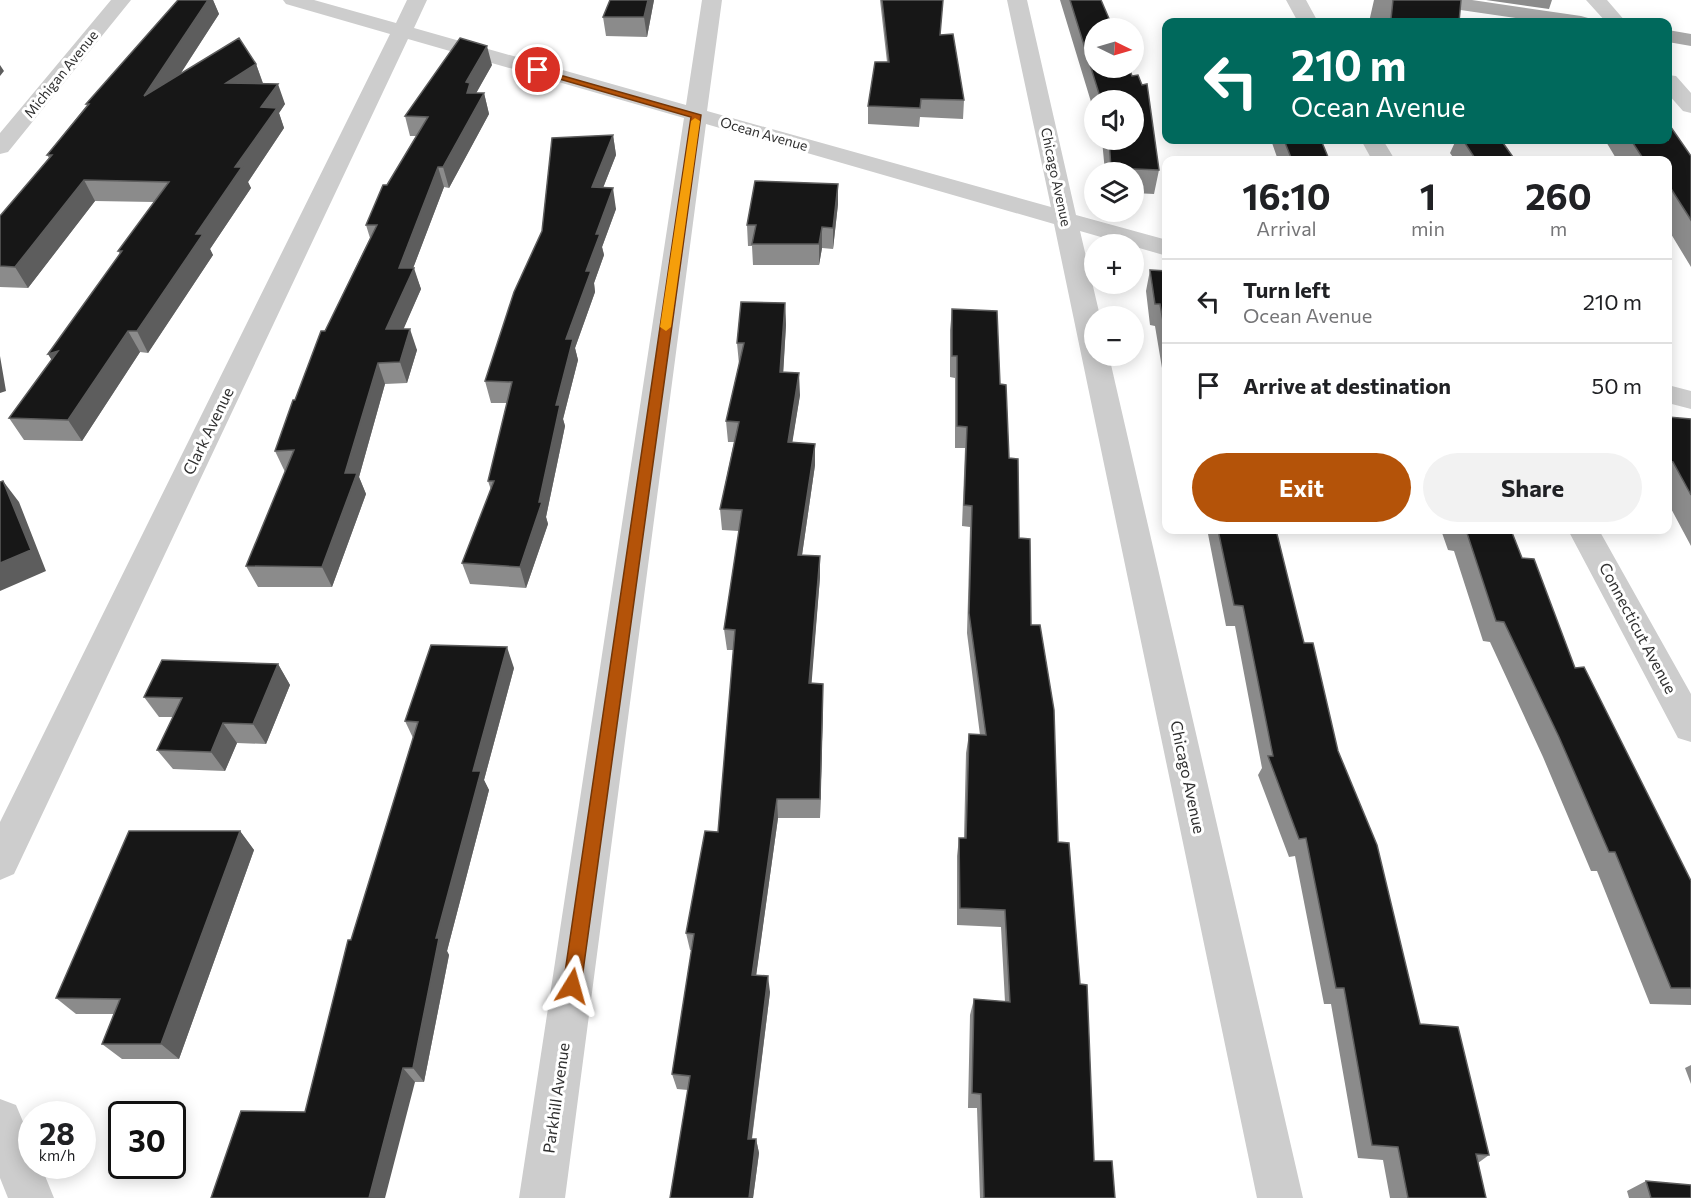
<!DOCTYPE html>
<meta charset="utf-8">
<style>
body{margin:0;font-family:Commissioner,sans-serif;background:#f2f2f2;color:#202124;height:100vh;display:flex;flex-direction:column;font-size:22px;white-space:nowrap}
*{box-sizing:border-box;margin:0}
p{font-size:20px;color:#757577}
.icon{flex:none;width:33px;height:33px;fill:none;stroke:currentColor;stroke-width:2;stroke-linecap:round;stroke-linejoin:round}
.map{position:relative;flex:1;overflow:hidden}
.panel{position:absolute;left:1162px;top:156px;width:510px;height:378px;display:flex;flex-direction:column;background:#fff;border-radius:12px;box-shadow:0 3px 15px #0003}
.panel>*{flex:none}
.banner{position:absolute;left:1162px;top:18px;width:510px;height:126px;border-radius:12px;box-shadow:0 3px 15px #0003;background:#00695c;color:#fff;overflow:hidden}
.needle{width:39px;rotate:95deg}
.fabs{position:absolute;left:1084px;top:18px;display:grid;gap:12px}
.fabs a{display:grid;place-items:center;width:60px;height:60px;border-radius:50%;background:#fff;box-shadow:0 3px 15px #0003;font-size:30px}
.speed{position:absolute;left:18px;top:1101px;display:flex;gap:12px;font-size:30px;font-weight:700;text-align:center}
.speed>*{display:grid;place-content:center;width:78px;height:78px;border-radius:50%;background:#fff;box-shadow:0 3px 15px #0003;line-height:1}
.speed small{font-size:15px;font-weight:400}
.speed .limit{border:3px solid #111;border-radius:9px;background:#fff;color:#111}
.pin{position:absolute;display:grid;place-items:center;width:51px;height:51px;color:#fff;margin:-26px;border:3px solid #fff;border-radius:50%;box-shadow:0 2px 6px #0007}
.me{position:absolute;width:66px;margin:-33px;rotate:8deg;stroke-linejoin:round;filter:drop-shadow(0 0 4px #0008)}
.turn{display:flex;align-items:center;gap:21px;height:126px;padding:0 30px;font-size:27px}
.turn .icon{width:78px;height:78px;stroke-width:2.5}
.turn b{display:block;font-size:42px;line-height:51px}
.eta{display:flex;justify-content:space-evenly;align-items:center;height:102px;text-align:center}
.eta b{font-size:36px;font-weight:700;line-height:42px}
.button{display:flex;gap:12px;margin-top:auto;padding:12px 30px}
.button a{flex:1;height:69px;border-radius:36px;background:#b45309;color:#fff;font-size:24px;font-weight:700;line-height:69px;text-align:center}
.button a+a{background:#f2f2f2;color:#202124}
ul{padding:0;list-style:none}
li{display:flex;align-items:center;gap:18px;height:84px;padding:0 30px;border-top:2px solid #e0e0e0}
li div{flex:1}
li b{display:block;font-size:22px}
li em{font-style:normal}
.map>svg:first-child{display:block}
</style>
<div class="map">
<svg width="1691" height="1198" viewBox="0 0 1691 1198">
<rect width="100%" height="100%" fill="#fff"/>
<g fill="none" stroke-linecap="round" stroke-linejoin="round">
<!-- minor -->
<path fill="#cdcdcd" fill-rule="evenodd" d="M111,0H131L8,152L0,154V133Z
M283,0H314L396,23L407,0H427L414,28L686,105L702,0H722L707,111L1051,207L1007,0H1027L1076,215L1167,240V256L1080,231L1100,316H1095V356H1109L1303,1198H1257L1054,224L706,124L565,1198H519L684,118L408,39L14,874L0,880V822L390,34L286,4Z
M1286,0H1306L1318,22H1298Z
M1586,0H1607L1626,22H1606Z
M1668,75L1676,76L1691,93V113L1683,111L1668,94Z
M1361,140H1383L1395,160H1372Z
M1668,385L1691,391V409L1668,403Z
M1568,530H1599L1691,694V742L1678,738Z
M0,1099L16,1105L32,1143V1166H41L54,1198H8L0,1178Z"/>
<!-- major -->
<path fill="#a8a8a8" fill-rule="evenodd" d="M1423,0H1472L1581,16L1588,18L1591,22H1544L1433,6L1426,4Z
M1668,30L1691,34V46L1668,42Z"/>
</g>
<!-- wall -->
<path fill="#8b8b8b" d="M178,0H213L219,14L181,73L256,64L263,83L285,104L279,113L284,128L248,182L251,188L210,249L213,255L148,353L140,352L82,441L24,440L9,418L52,360L48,354L120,254L118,251L154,202L95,201L28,288L0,287V216L49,158L47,155L87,105L86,104Z
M654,0L647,37L606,36L603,17Z
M880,0H943L940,35L964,100L963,119L920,117L919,127L868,124V106L887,62Z
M1060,0H1101L1132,76L1142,85L1159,170L1154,194L1134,193V172H1105L1102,140H1134V100H1095V115Z
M1374,0H1461L1459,22H1369Z
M1486,0H1552L1549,9Z
M492,65L476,93H484L489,114L449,188L444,187L413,268L421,289L403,329L417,350L407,383L385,384L359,477L366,494L332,587H258L246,566L285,472L275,451L295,400L325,331L370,238L366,225L387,185L416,136H410L405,116Z
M613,135L616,155L603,188L616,209L602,247L604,255L594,283L595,292L575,348L578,360L563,419L565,426L546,517L548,524L526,588L470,584L462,563L491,490L488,481L507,403H491L485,381Z
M1271,140H1321L1328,157L1335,160H1278Z
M1456,140H1501L1515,160H1455L1450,153Z
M1605,140H1668L1691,156V267L1668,229V160H1617Z
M838,184V204L833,249L822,248L819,265H753L752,246H748L747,225Z
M1150,270L1167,271V398L1155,326L1150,325L1146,291Z
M785,303L786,325L783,372L800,395L792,442L815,444V465L802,555L820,577L811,683L823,704L820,818H778L756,975L770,992L752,1139H756L759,1153L753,1198H670L688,1090L677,1089L672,1074L692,950H690L686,933L718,832L734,650H727L724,629L739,531L722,530L720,509L734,442H728L726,421L739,364L737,343Z
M952,309L1000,384L1019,538L1031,625L1058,842L1094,1161L1115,1198H980L977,1108H968L970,1015L974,999L1005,1002L1001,927L957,925V856L959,838H964L966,753L969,734L980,735L967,633L970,527L962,526L965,448H955V378L950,377V330Z
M1668,417L1691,419V546L1668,503Z
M1200,530H1276L1304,643L1420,1024L1489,1155L1478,1163L1486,1198H1390L1383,1160L1358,1158L1331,1004H1324L1295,856L1289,857L1258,775L1262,768L1235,626H1226L1208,534H1201Z
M1441,530H1511L1522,558L1575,668L1691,881V1005L1650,1004L1597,871H1591L1543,757L1490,642L1483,641L1454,551L1448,550Z
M278,664L290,685L266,744L237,743L225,771L173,769L157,750L173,717H159L144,697Z
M514,668L484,780L489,790L447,951L449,955L424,1082H415L305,1112L351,940L413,738L405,721Z
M240,831L254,850L179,1059H122L102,1044L114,1014H76L56,998Z
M1691,1065V1084L1685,1068Z
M1646,1181L1691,1198H1629L1627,1191Z"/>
<!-- shaded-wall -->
<path fill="#5d5d5d" d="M208,0H213L219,14L153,116L144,96Z
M648,0H654L647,37L644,17Z
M487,46L492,65L474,97L467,93L466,82Z
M256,64L263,84L226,83Z
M0,65L4,71L0,76Z
M278,84L285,104L279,113L284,128L248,182L251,188L210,249L213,255L148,353L137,331L196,234L235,167L261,107Z
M484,93L489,114L449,188L443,167Z
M613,135L616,155L595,208L592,187Z
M438,167L444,187L409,279L414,268L421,289L394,351L386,329L399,268Z
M84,180L95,201L28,288L15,267Z
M838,184V204L833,249V228Z
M613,188L616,209L602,247L604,255L594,283L595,292L575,348L578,360L563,419L565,426L546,517L548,524L526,588L520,567L539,502L556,405L566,339L586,271L596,234Z
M822,227V248L819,265V244Z
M785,303L786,325L782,394L780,372Z
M410,329L417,350L407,383L400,362Z
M128,331L140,352L82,441L68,420Z
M58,351L61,375L48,354Z
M0,356L6,391L0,393Z
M378,363L385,384L359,477L366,494L332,587L322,567L345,473Z
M799,373L800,395L789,463L788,442Z
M815,444V465L799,576L798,555Z
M3,481L19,502L46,571L0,591V563Z
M820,556V577L810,703L809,683Z
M507,647L514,668L484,780L489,790L447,951L449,955L424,1082L413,1068L436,938L473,771Z
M278,664L290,685L266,744L253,724Z
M823,684V704L820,818V799Z
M223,723L237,743L225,771L211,752Z
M777,799L778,818L754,991L752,975Z
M240,831L254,850L179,1059L161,1044Z
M768,976L770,992L750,1152L748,1139Z
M403,1068L415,1082L385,1198H369Z
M756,1139L759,1153L753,1198H749Z"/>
<!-- building -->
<path fill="#171717" stroke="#5d5d5d" stroke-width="1.5" d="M178,0H208L144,96L239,38L256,64L226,83L278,84L261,107L277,108L235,167H242L196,234H203L137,331H128L68,420L9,418L58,351L48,354L122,251H118L169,182L84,180L15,267L0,266V216L52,155H47L89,104H86Z
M610,0H648L644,17H603Z
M882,0H943L940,35L953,34L964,100L921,99L920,108L868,106L875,62H889Z
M1070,0H1101L1113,28H1095V68H1129L1132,76L1138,75L1142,85L1147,84L1159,170L1111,168L1109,140H1134V100H1101Z
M1393,0H1461L1459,22H1394L1391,19Z
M460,38L487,46L466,82L470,83L467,93H484L443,167H438L399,268H414L386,329H410L400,362L378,363L345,473H357L322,567L246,566L294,450L275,451L293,400H295L321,331H325L377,225H366L383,185H387L428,117L405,116Z
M1668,123L1691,156V220L1668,184V160H1644L1631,140H1668Z
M613,135L592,187L613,188L596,234H600L586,271H591L566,339H573L556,405H560L539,502H542L520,567L462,563L494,481H488L512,382L485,381L514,292L542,231L552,138Z
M1284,140H1321L1328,157H1334L1335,160H1292Z
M1463,140H1501L1515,160H1476Z
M755,181L838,184L833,228L822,227L819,244H752L756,225H747Z
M1150,270L1167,271V344L1160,304H1155Z
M741,302L785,303L780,372L799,373L788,442L815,444L798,555L820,556L809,683L823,684L820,799H777L752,975L768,976L748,1139H756L749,1198H670L690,1076L672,1074L694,934L686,933L705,831L718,832L735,630L724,629L742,510L720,509L739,422L726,421L744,343H737Z
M952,309L997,311L1000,384L1006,385L1009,458L1018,459L1019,538L1030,539L1031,625H1040L1054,710L1058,842L1069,843L1080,984L1087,985L1094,1161H1112L1115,1198H984L981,1094L972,1093L974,999L1010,1002L1005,910L960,908L959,838H966L969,734L986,735L969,613L972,506L964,505L967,427L957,426V356H952Z
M1668,417L1691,419V495L1673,462L1668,461Z
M3,481L31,550L0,563V482Z
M1218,530H1276L1304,643H1313L1338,751L1377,845L1420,1024L1458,1027L1489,1155L1476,1154L1486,1198H1408L1398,1147L1372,1145L1344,988H1336L1306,838L1299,839L1268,756H1273L1243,606L1234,605Z
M1463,530H1511L1522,558L1534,559L1575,668L1584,667L1691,881V988H1671L1615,852H1609L1559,737L1504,622L1496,621L1466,530Z
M431,645L507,647L473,771H481L436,938H439L413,1068H403L369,1198H211L241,1111L305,1112L348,940H351L418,722L405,721Z
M162,660L278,664L253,724L223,723L211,752L157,750L182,698L144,697Z
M129,831H240L161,1044H102L120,999L56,998Z
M1646,1181L1691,1185V1198H1651Z"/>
<!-- route -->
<path fill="#b45309" stroke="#753606" stroke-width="1.5" d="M535,68L701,115L581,986L578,992L572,994L566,992L563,986L691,117L535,72Z"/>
<!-- slow -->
<path fill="#f59e0b" d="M695,118L700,121L671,327L666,331L660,327L691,121Z"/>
<g text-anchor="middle" stroke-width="6" stroke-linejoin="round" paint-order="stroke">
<!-- far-street labels -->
<g font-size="14" fill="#303030" stroke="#fff">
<text transform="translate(61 74) rotate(-51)" y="5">Michigan Avenue</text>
<text transform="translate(764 134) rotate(16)" y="5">Ocean Avenue</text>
<text transform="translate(1056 177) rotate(78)" y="5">Chicago Avenue</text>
</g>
<!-- street labels -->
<g font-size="16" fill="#303030" stroke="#fff">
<text transform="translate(208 431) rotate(-64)" y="6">Clark Avenue</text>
<text transform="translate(1638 628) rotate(62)" y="6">Connecticut Avenue</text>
<text transform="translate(1188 777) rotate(78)" y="6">Chicago Avenue</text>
<text transform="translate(556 1098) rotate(-82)" y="6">Parkhill Avenue</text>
</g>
</g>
</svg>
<div class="fabs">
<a><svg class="needle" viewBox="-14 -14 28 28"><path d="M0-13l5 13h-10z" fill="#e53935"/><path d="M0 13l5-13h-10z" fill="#757577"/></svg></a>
<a><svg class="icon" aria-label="sound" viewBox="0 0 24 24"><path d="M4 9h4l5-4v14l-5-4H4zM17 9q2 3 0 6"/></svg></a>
<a><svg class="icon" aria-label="layers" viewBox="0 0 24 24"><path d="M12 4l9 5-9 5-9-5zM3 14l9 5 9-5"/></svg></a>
<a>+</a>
<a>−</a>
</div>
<div class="speed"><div>28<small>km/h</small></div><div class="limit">30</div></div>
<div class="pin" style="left:538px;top:70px;background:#d93025"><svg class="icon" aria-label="arrive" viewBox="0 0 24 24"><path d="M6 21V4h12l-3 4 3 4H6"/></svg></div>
<svg class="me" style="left:572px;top:986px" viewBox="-20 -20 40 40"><path d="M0-17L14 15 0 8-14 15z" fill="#b45309" stroke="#fff" stroke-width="4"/></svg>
<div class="banner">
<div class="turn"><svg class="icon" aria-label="left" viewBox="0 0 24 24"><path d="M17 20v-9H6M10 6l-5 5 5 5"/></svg><div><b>210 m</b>Ocean Avenue</div></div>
</div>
<section class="panel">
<div class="eta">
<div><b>16:10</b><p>Arrival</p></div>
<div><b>1</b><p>min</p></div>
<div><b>260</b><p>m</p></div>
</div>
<ul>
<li><svg class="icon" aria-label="left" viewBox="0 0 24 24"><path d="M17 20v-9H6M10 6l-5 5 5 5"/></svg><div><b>Turn left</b><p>Ocean Avenue</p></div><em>210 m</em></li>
<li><svg class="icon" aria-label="arrive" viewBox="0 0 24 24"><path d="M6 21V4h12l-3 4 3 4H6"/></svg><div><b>Arrive at destination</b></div><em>50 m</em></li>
</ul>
<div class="button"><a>Exit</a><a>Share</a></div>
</section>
</div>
